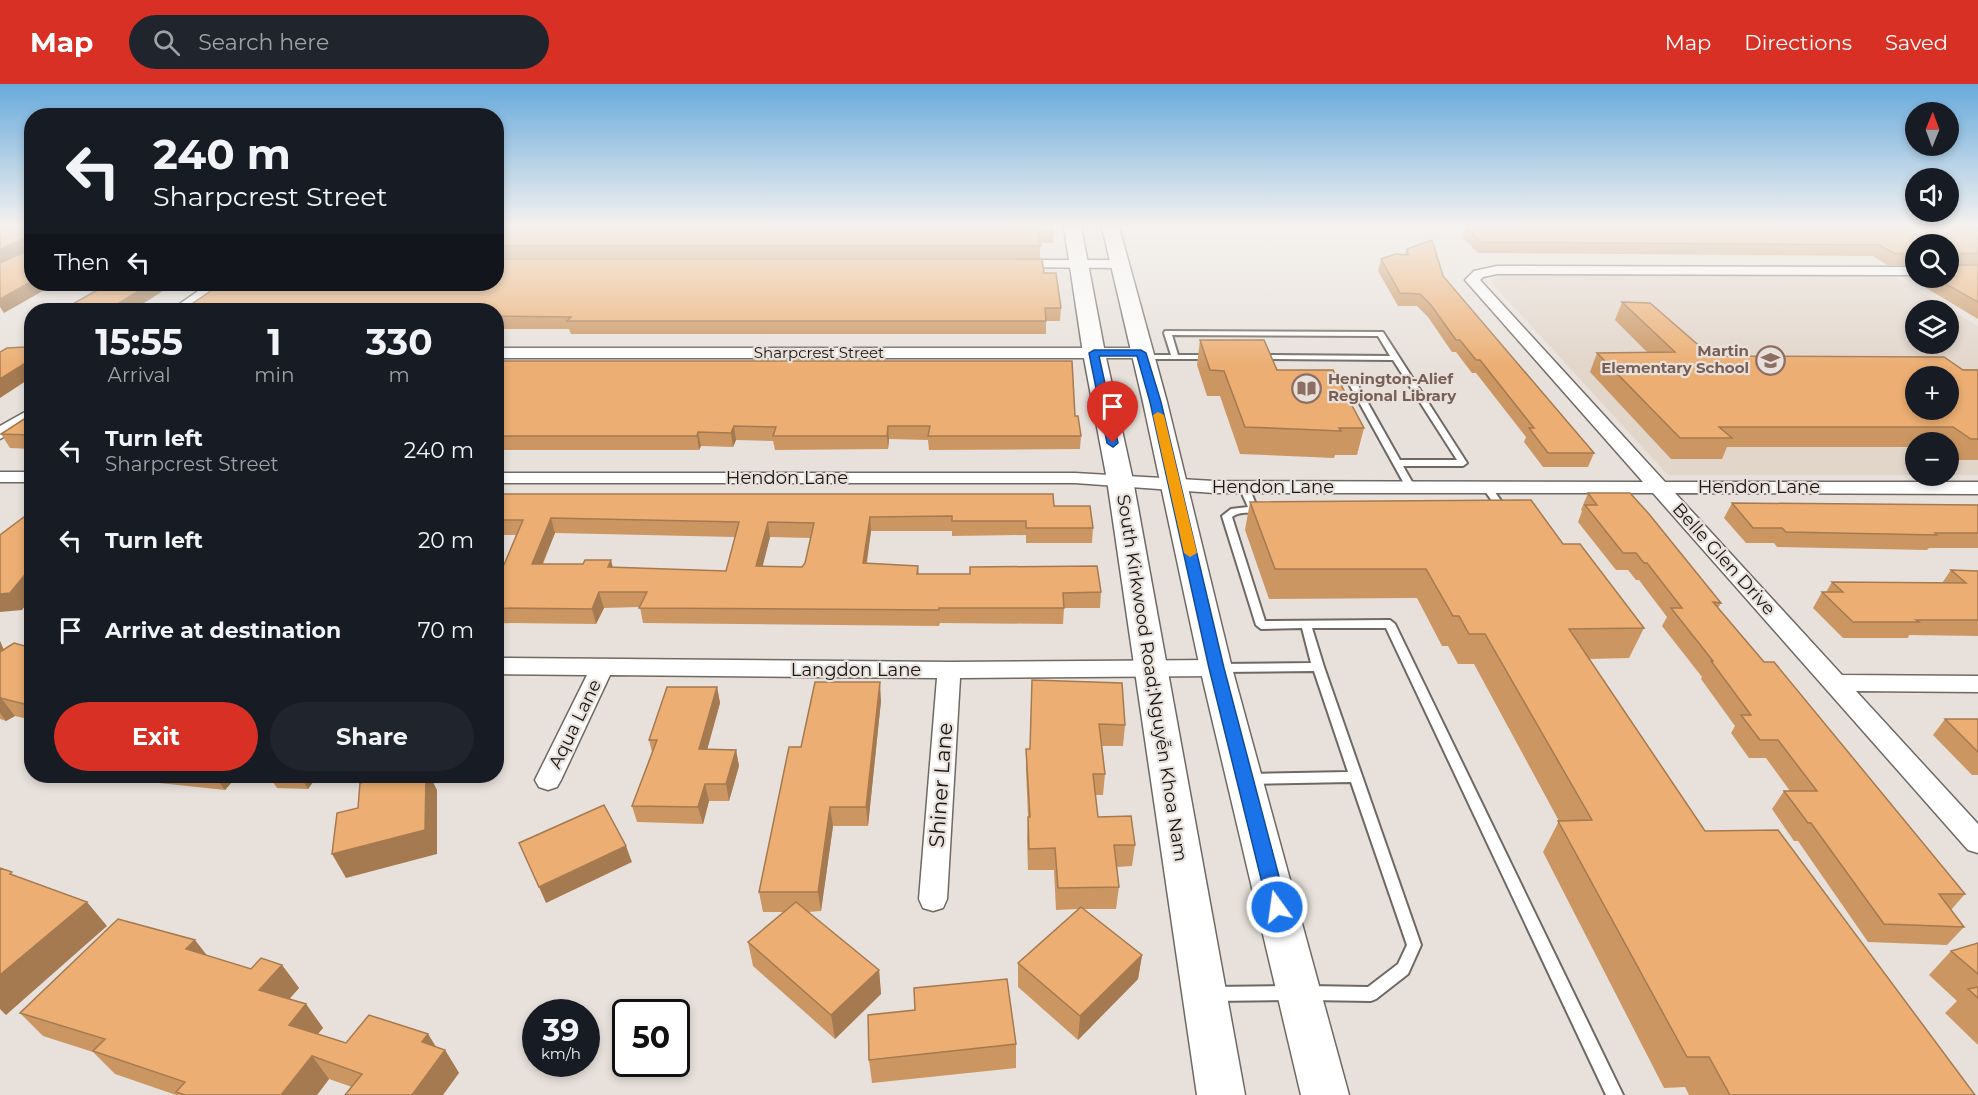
<!DOCTYPE html>
<meta charset="utf-8">
<style>
body{margin:0;font-family:Montserrat,sans-serif;background:#20242c;color:#f1f3f6;height:100vh;display:flex;flex-direction:column;font-size:22px;white-space:nowrap}
*{box-sizing:border-box;margin:0}
p{font-size:20px;color:#9ea1a6}
.icon{flex:none;width:33px;height:33px;fill:none;stroke:currentColor;stroke-width:2;stroke-linecap:round;stroke-linejoin:round}
.map{position:relative;flex:1;overflow:hidden}
.drawer{position:absolute;left:24px;top:219px;width:480px;height:480px;display:flex;flex-direction:column;background:#171b24;border-radius:24px;box-shadow:0 3px 9px #0003}
.drawer>*{flex:none}
.banner{position:absolute;left:24px;top:24px;width:480px;height:183px;border-radius:24px;box-shadow:0 3px 9px #0003;background:#171b24;color:#f1f3f6;overflow:hidden}
.needle{width:39px;rotate:1deg}
.controls{position:absolute;left:1905px;top:18px;display:grid;gap:12px}
.controls a{display:grid;place-items:center;width:54px;height:54px;border-radius:50%;background:#171b24;box-shadow:0 3px 9px #0003;font-size:30px}
.speed{position:absolute;left:522px;top:915px;display:flex;gap:12px;font-size:30px;font-weight:700;text-align:center}
.speed>*{display:grid;place-content:center;width:78px;height:78px;border-radius:50%;background:#171b24;box-shadow:0 3px 9px #0003;line-height:1}
.speed small{font-size:15px;font-weight:400}
.speed .limit{border:3px solid #111;border-radius:9px;background:#fff;color:#111}
.pin{position:absolute;display:grid;place-items:center;width:51px;height:51px;color:#fff;margin:-62px -26px;border-radius:50% 50% 50% 0;rotate:-45deg;box-shadow:0 0 6px #0007}
.pin .icon{rotate:45deg}
.me{position:absolute;width:66px;margin:-33px;rotate:346deg;stroke-linejoin:round;filter:drop-shadow(0 0 4px #0008)}
.turn{display:flex;align-items:center;gap:21px;height:126px;padding:0 30px;font-size:27px}
.turn .icon{width:78px;height:78px;stroke-width:2.5}
.turn b{display:block;font-size:42px;line-height:51px}
.then{display:flex;align-items:center;height:57px;padding:0 30px;background:#0003;gap:12px;font-size:22px}
.eta{display:flex;justify-content:space-evenly;align-items:center;height:102px;text-align:center}
.eta b{font-size:36px;font-weight:700;line-height:42px}
.button{display:flex;gap:12px;margin-top:auto;padding:12px 30px}
.button a{flex:1;height:69px;border-radius:36px;background:#d93025;color:#fff;font-size:24px;font-weight:700;line-height:69px;text-align:center}
.button a+a{background:#20242c;color:#f1f3f6}
ul{padding:0;list-style:none}
li{display:flex;align-items:center;gap:18px;height:90px;padding:0 30px}
li div{flex:1}
li b{display:block;font-size:22px}
li em{font-style:normal}
header{display:flex;align-items:center;gap:36px;box-sizing:border-box;height:84px;padding:0 30px;background:#d93025;color:#fff}
header strong{font-size:28px}
nav{display:flex;gap:33px;margin-inline-start:auto;font-size:21px}
.search{width:420px;height:54px;background:#20242c;display:flex;align-items:center;gap:15px;box-sizing:border-box;padding:0 21px;border-radius:33px;color:#9ea1a6;font-size:22px}
.map>svg:first-child{display:block}
</style>
<header>
<strong>Map</strong>
<div class="search"><svg class="icon" aria-label="search" viewBox="0 0 24 24"><circle cx="10" cy="10" r="6"/><path d="M15 15l6 6"/></svg>Search here</div>
<nav><a>Map</a><a>Directions</a><a>Saved</a></nav>
</header>
<div class="map">
<svg width="1978" height="1011" viewBox="0 0 1978 1011">
<rect width="100%" height="100%" fill="#e8e1db"/>
<!-- built -->
<path fill="#e2d5ca" fill-rule="evenodd" d="M1502,191L1893,192L1978,242V391H1949L1948,358H1916L1915,391H1668L1490,197ZM1916,226H1948V260H1916ZM1916,292H1948V326H1916Z"/>
<g fill="none" stroke-linecap="round" stroke-linejoin="round">
<defs>
<path id="lane" d="M1165,247L1383,248L1467,379L1463,382H1403L1415,403L1413,405H1407L1349,300H1325L1321,298L1325,296H1355L1400,376H1457L1393,276L1258,275L1254,273L1258,271L1390,272L1378,252L1172,251L1178,271H1212L1216,273L1212,275H1139L1138,273L1142,271H1171L1164,249Z
M1244,400L1249,403L1257,423L1263,422L1268,425C1257,432 1242,425 1232,433L1265,537L1390,536L1395,540L1623,1011H1606L1386,544H1312L1324,583L1421,861L1408,890L1376,915L1371,917L1309,916L1304,914L1301,909L1304,904L1309,902L1368,903L1398,880L1407,861L1351,698L1248,700L1243,698L1242,695L1243,692L1248,690L1348,688L1314,587L1220,588L1216,587L1214,584L1216,581L1220,580L1311,579L1302,544L1261,545L1256,541L1222,432L1231,425L1248,423L1239,403Z
M1487,400L1490,401L1506,424L1508,426L1506,428H1500L1482,403Z
M1290,902L1295,904L1298,909L1295,914L1290,916L1213,917L1208,915L1205,910L1208,905L1213,903Z"/>
<path id="street" d="M1015,176H1119L1125,180L1119,184L1010,183L1009,180L1010,177Z
M1497,182L1916,183V191L1497,190L1483,193L1480,196L1665,398H1978V410L1675,409L1842,591L1978,592V608L1856,607L1978,740V769L1968,766L1653,409H1214L1075,399H496V389H1075L1214,397L1643,398L1465,196L1474,187Z
M208,200H223L187,226H171Z
M496,264H1141L1149,269L1141,274H496Z
M32,324V337L0,355V342Z
M0,388H32V398H0Z
M496,574L949,578L1216,576L1224,579L1227,584L1224,589L1216,592L960,594L947,815L943,824L933,827L923,824L919,815L937,594L610,591L561,696L557,703L548,706L539,703L535,696L587,591L496,590Z"/>
<path id="secondary" d="M1064,143H1081L1105,269L1133,396L1245,1011H1197L1107,396L1083,269Z
M1102,143H1119L1167,318L1232,584L1349,1011H1301L1200,584L1143,318Z"/>
</defs>
<!-- lane casing -->
<use href="#lane" stroke="#6f6964" stroke-width="4"/>
<!-- street casing -->
<use href="#street" stroke="#6f6964" stroke-width="3"/>
<!-- secondary casing -->
<use href="#secondary" stroke="#6f6964" stroke-width="3"/>
<!-- lane -->
<use href="#lane" fill="#fff" fill-rule="evenodd"/>
<!-- street -->
<use href="#street" fill="#fff" fill-rule="evenodd"/>
<!-- secondary -->
<use href="#secondary" fill="#fff" fill-rule="evenodd"/>
</g>
<!-- wall -->
<path fill="#cb9662" fill-rule="evenodd" d="M496,143L1053,148V159H1040V174H496Z
M1466,143H1978V181H1954H1978V235L1908,193L1914,181H1915H1887L1873,172L1478,169L1463,154ZM1916,160L1948,194H1916Z
M1407,165L1443,192L1594,369L1588,383H1543L1524,358L1526,353L1476,289H1472L1456,268H1452L1428,233L1417,222H1398L1378,187L1381,175L1405,170Z
M1044,189L1061,224L1060,237H1046V250H571L569,245H496V226Z
M1622,218L1711,272L1978,286V376H1958L1948,369V358H1916V363H1727L1722,375H1671L1590,288L1597,269L1647,268L1615,236Z
M1200,256L1277,286L1364,344L1357,371H1335L1334,374L1240,370L1220,312H1207L1197,281Z
M496,277L1075,332L1081,352L1080,365L929,366L928,356L889,355L888,365L775,366L773,357L736,356L733,363L701,362L699,366H496Z
M32,330V365L10,364L1,350Z
M1588,409L1721,519L1718,524L1965,810L1951,826L1964,843L1947,861L1868,858L1798,757H1794L1772,725L1784,707H1790L1766,674H1749L1731,649L1735,642L1701,595L1702,593L1662,542L1667,533L1639,496H1636L1628,486H1616L1578,438L1582,427L1581,426Z
M496,410L1054,422L1093,444L1092,459H1026V451L952,452V447H871L867,479L918,482L919,490L1101,508L1100,524H1064L1063,540L940,539L939,542L643,539L640,523L604,524L596,540L496,539V483H503L516,451H496ZM555,449L735,453L726,487L613,483L583,480H543ZM770,453L811,454L805,479L802,483L762,482Z
M1250,418L1563,460L1644,544L1629,574L1589,575L1705,747L1975,1011H1689L1685,1003L1664,1004L1543,768L1559,737L1474,580H1458L1448,562H1442L1417,514L1269,515L1245,446Z
M1732,419L1978,421V464H1929L1927,466L1777,463L1774,459H1746L1724,434Z
M1951,486L1978,487V552L1909,551L1908,554H1843L1813,524L1822,508H1826L1832,498L1942,499Z
M0,557L4,566L32,564V636L15,632L6,637L0,635Z
M1032,596L1125,641L1123,662H1102L1105,690L1103,711H1095L1098,733L1135,761L1132,782L1117,783L1119,803L1116,825H1084L1142,871L1138,895L1078,956L1018,903V879L1078,825L1056,826L1054,786H1028L1027,755L1028,733L1026,686V665H1030Z
M717,603L720,619L707,665L736,666L739,682L729,717H709L703,740L637,738L632,722L652,668L649,656Z
M881,617L868,742H833L821,827L808,828L879,886L881,910L835,955L753,882L748,858L784,828H763L759,808L801,663Z
M1945,635H1978V691H1972L1933,651Z
M146,692H237L225,706L150,698Z
M265,692H341L338,695L316,694L308,705L277,704L269,692Z
M1978,859V961L1945,929L1957,917L1929,891L1951,867Z
M208,872L251,885L282,881L299,904L289,915L306,920L323,944L317,950L346,959L428,950L436,963L445,966L459,989L352,1003L329,995L317,1011H176L115,990L93,968L43,952L20,929Z
M915,926L1016,960V984L872,999L869,976Z"/>
<!-- shaded-wall -->
<path fill="#a57a50" d="M26,154L32,165L0,180V165Z
M32,197V200H55L4,229L0,223V215Z
M150,200H174L133,226H108Z
M32,275V293L0,314V295Z
M734,342L736,356L733,363L731,349Z
M888,342L889,355L888,365L887,352Z
M698,348L701,362L699,366L697,352Z
M870,433L871,447L864,494L863,479Z
M551,434L555,449L536,495L532,480Z
M768,438L770,453L759,497L756,482Z
M611,476L615,491L608,483Z
M32,482V513L22,526L0,528V510Z
M599,508L604,524L596,540L592,525Z
M0,557L12,585L0,569Z
M880,598L881,617L868,742L866,723Z
M717,603L720,619L703,681L699,665Z
M1,614L15,632L6,637L0,629V615Z
M736,666L739,682L729,717L726,700Z
M215,692H237L225,706Z
M300,692H314L316,694L308,705Z
M426,692H430L437,706V770L346,794L332,770Z
M705,700L709,717L703,740L698,723Z
M830,723L833,742L821,827L818,808Z
M626,762L632,778L546,819L539,803Z
M87,818L107,842L6,931L0,925V891Z
M195,856L213,879L186,865Z
M1142,871L1138,895L1078,956L1080,932Z
M282,881L299,904L277,929L259,906Z
M879,886L881,910L835,955L831,931Z
M306,920L323,944L306,964L289,941Z
M428,950L441,971L445,966L459,989L443,1011H412L422,958Z
M312,972L329,995L317,1011H281Z"/>
<!-- building -->
<path fill="#ecae72" stroke="#a57a50" stroke-width="1.5" fill-rule="evenodd" d="M0,143H32V197L0,215V179L27,167L26,154L0,165Z
M496,143H1052L1053,148H1038L1041,162H496Z
M1466,143H1978V169L1953,170L1952,179L1955,181H1978V218L1935,194H1948V160H1916V170L1894,169L1879,161L1481,158Z
M1432,156L1443,192L1594,369H1548L1529,344H1534L1480,276H1476L1460,256H1456L1431,221L1420,210L1400,209L1381,175L1395,170L1408,171L1407,165Z
M496,175H1042L1044,189H1056L1061,224H1045L1046,237H567L571,233L496,232V226H183L221,200H496Z
M108,200H150L108,226H62Z
M1622,218L1650,219L1711,272L1944,273L1963,286H1978V355H1971L1953,343H1719L1732,354H1680L1597,269L1675,268ZM1916,292H1948V326H1916Z
M32,248V275L0,295V268L7,264L26,263L27,251Z
M1200,256H1264L1277,286H1333L1364,344H1339L1341,347L1245,343L1224,287L1210,286Z
M496,277H1072L1075,332H1078L1081,352H928L930,342H888L887,352H773L776,343L734,342L731,349L698,348L697,352H496Z
M32,330V351L1,350Z
M1588,409H1630L1649,430L1721,519L1713,518L1764,578H1774L1965,810H1939L1964,843L1884,840L1811,739H1808L1784,707H1817L1778,656H1760L1741,631H1751L1711,577H1713L1671,524H1682L1647,479H1644L1636,469H1623L1585,421H1597Z
M496,410H1053L1054,422H1090L1093,444H1026V437H952V432L870,433L863,479L918,482L917,490H970V483L1097,482L1101,508L1063,509L1064,524H939V526L639,524L647,508H599L592,525L496,524V483H503L523,436H496ZM551,434L739,438L726,487L608,483L611,476H585L583,480H532ZM768,438L814,439L805,479L802,483L756,482Z
M1531,416L1563,460H1580L1644,544L1569,545L1705,747L1778,746L1975,1011H1730L1709,973H1687L1558,737L1592,736L1485,550H1469L1459,532H1453L1426,485H1275L1250,418Z
M1732,419L1978,421V449H1935L1937,451L1786,448L1782,444H1753Z
M32,427V482L10,509L0,510V451Z
M1951,486L1978,487V536H1916L1919,538H1853L1822,508H1843L1832,498L1966,499Z
M14,559L32,564V622L1,614L0,615V568Z
M1032,596L1122,599L1125,641L1099,640L1105,690H1093L1098,733L1131,732L1135,761H1114L1119,803L1058,804L1055,764L1029,765L1028,733H1030L1026,665H1030Z
M815,598H880L866,723H830L818,808H759L789,663H801Z
M667,603H717L699,665L736,666L726,700H705L698,723L632,722L657,656H649Z
M1945,635H1978V668Z
M391,692H426L425,746L332,770L337,729L358,724L360,699Z
M604,721L626,762L539,803L519,759Z
M0,784L12,788L10,790L87,818L0,891Z
M796,818L879,886L831,931L748,858Z
M1081,823L1142,871L1080,932L1018,879Z
M118,835L195,856L186,865L251,885L261,874L282,881L259,906L306,920L289,941L346,959L369,931L428,950L422,958L445,966L412,1011H345L362,990L312,972L281,1011H185L176,1008L185,998L93,967L105,955L20,929Z
M1978,859V890L1951,867Z
M1007,895L1016,960L869,976L868,931L915,926L914,904Z
M1978,903V914L1968,905Z"/>
<!-- sky -->
<linearGradient id="sky" x2="0" y2="1"><stop stop-color="#68aadc"/><stop offset="0.5" stop-color="#f5f2ef"/><stop offset="1" stop-color="#f5f2ef" stop-opacity="0"/></linearGradient>
<rect width="1978" height="284" fill="url(#sky)"/>
<!-- route -->
<path fill="#1a73e8" stroke="#114b97" stroke-width="1.5" d="M1094,266H1141L1146,269L1161,318L1224,584L1287,823L1284,829L1277,831L1271,829L1268,823L1209,584L1150,318L1137,272H1099L1118,359L1113,363L1107,359L1089,269Z"/>
<!-- slow -->
<path fill="#f59e0b" d="M1158,328L1164,331L1197,469L1190,473L1184,469L1153,331Z"/>
<!-- icons -->
<defs>
<symbol id="school-ring" viewBox="-11 -11 22 22"><circle r="9.5" fill="#e8e1db" stroke="#8d6e63" stroke-width="1.5"/><path d="M0-5L7-2L0 1L-7-2ZM-4 1L0 2.5L4 1V4Q0 6-4 4Z" fill="#8d6e63"/></symbol>
<symbol id="library-ring" viewBox="-11 -11 22 22"><circle r="9.5" fill="#e8e1db" stroke="#8d6e63" stroke-width="1.5"/><path d="M-6-4Q-3-5.5-.7-3.5V5Q-3 3-6 4ZM6-4Q3-5.5 .7-3.5V5Q3 3 6 4Z" fill="#8d6e63"/></symbol>
</defs>
<g fill-rule="evenodd">
<use href="#school-ring" x="1754" y="260" width="33" height="33"/>
<use href="#library-ring" x="1290" y="288" width="33" height="33"/>
</g>
<g text-anchor="middle" stroke-width="4.5" stroke-linejoin="round" paint-order="stroke">
<!-- far-education labels -->
<g font-size="15" font-weight="bold" fill="#785e54" stroke="#e8e1db" text-anchor="end">
<text x="1749" y="272">Martin<tspan x="1749" dy="17">Elementary School</tspan></text>
<text x="1328" y="300" text-anchor="start">Henington-Alief<tspan x="1328" dy="17">Regional Library</tspan></text>
</g>
<!-- far-street labels -->
<g font-size="15" fill="#181513" stroke="#e8e1db">
<text x="819" y="274">Sharpcrest Street</text>
</g>
<!-- street labels -->
<g font-size="18" fill="#181513" stroke="#e8e1db">
<text x="787" y="400">Hendon Lane</text>
<text x="1273" y="409">Hendon Lane</text>
<text x="1759" y="409">Hendon Lane</text>
<text transform="translate(1724 475) rotate(48)" y="6">Belle Glen Drive</text>
<text x="856" y="592">Langdon Lane</text>
<text transform="translate(1152 594) rotate(81)" y="6">South Kirkwood Road;Nguyễn Khoa Nam</text>
<text transform="translate(575 640) rotate(-64)" y="6">Aqua Lane</text>
</g>
<!-- near-street labels -->
<g font-size="21" fill="#181513" stroke="#e8e1db">
<text transform="translate(941 701) rotate(-86)" y="7">Shiner Lane</text>
</g>
</g>
</svg>
<div class="controls">
<a><svg class="needle" viewBox="-14 -14 28 28"><path d="M0-13l5 13h-10z" fill="#e53935"/><path d="M0 13l5-13h-10z" fill="#9ea1a6"/></svg></a>
<a><svg class="icon" aria-label="sound" viewBox="0 0 24 24"><path d="M4 9h4l5-4v14l-5-4H4zM17 9q2 3 0 6"/></svg></a>
<a><svg class="icon" aria-label="search" viewBox="0 0 24 24"><circle cx="10" cy="10" r="6"/><path d="M15 15l6 6"/></svg></a>
<a><svg class="icon" aria-label="layers" viewBox="0 0 24 24"><path d="M12 4l9 5-9 5-9-5zM3 14l9 5 9-5"/></svg></a>
<a>+</a>
<a>−</a>
</div>
<div class="speed"><div>39<small>km/h</small></div><div class="limit">50</div></div>
<div class="pin" style="left:1113px;top:359px;background:#d93025"><svg class="icon" aria-label="arrive" viewBox="0 0 24 24"><path d="M6 21V4h12l-3 4 3 4H6"/></svg></div>
<svg class="me" style="left:1277px;top:823px" viewBox="-20 -20 40 40"><circle r="17" fill="#1a73e8" stroke="#fff" stroke-width="3"/><path d="M0-11L8 9 0 5-8 9z" fill="#fff"/></svg>
<div class="banner">
<div class="turn"><svg class="icon" aria-label="left" viewBox="0 0 24 24"><path d="M17 20v-9H6M10 6l-5 5 5 5"/></svg><div><b>240 m</b>Sharpcrest Street</div></div>
<div class="then">Then<svg class="icon" aria-label="left" viewBox="0 0 24 24"><path d="M17 20v-9H6M10 6l-5 5 5 5"/></svg></div>
</div>
<section class="drawer">
<div class="eta">
<div><b>15:55</b><p>Arrival</p></div>
<div><b>1</b><p>min</p></div>
<div><b>330</b><p>m</p></div>
</div>
<ul>
<li><svg class="icon" aria-label="left" viewBox="0 0 24 24"><path d="M17 20v-9H6M10 6l-5 5 5 5"/></svg><div><b>Turn left</b><p>Sharpcrest Street</p></div><em>240 m</em></li>
<li><svg class="icon" aria-label="left" viewBox="0 0 24 24"><path d="M17 20v-9H6M10 6l-5 5 5 5"/></svg><div><b>Turn left</b></div><em>20 m</em></li>
<li><svg class="icon" aria-label="arrive" viewBox="0 0 24 24"><path d="M6 21V4h12l-3 4 3 4H6"/></svg><div><b>Arrive at destination</b></div><em>70 m</em></li>
</ul>
<div class="button"><a>Exit</a><a>Share</a></div>
</section>
</div>
